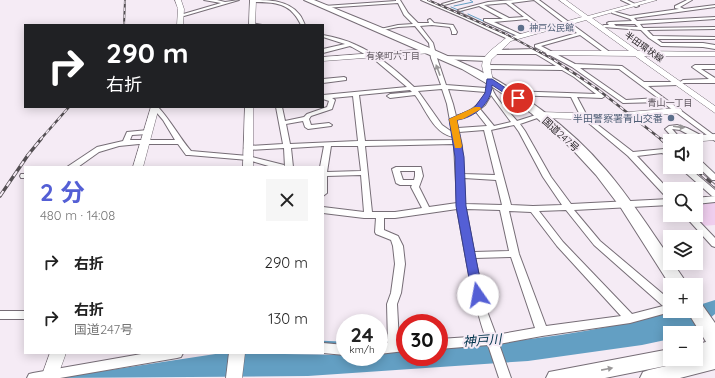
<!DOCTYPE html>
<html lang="ja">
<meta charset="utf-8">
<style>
body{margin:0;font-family:Quicksand,"Noto Sans JP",sans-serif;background:#f6f6f6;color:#222;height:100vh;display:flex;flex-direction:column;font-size:15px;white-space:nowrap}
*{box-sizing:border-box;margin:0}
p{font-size:13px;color:#767676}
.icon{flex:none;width:22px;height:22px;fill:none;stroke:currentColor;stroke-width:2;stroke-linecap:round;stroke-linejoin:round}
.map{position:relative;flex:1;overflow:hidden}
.details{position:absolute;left:24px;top:166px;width:300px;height:188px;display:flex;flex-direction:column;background:#fff;border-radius:0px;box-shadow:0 2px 10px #0003}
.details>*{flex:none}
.hud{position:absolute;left:24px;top:24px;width:300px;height:84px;border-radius:0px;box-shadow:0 2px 10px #0003;background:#202124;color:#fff;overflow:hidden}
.buttons{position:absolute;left:663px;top:134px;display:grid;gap:8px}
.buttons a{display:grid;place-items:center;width:40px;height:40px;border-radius:0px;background:#fff;box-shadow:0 2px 10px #0003;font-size:20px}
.speed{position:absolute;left:336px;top:314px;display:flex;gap:8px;font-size:20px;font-weight:700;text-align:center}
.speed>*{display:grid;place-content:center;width:52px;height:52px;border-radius:50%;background:#fff;box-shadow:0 2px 10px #0003;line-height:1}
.speed small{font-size:10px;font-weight:400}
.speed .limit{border:6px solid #d22;background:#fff;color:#111}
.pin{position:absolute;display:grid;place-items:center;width:34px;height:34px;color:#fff;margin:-17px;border:2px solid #fff;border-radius:50%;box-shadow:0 1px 4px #0007}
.me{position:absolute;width:44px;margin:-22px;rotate:348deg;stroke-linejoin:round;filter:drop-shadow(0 0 3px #0008)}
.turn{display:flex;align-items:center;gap:14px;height:84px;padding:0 16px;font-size:18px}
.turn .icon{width:52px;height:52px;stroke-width:2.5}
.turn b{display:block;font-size:28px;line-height:34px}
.round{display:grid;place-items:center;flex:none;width:42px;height:42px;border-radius:0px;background:#f6f6f6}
.overview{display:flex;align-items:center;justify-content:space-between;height:68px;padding:0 16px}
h1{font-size:24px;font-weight:700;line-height:30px;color:#545fd5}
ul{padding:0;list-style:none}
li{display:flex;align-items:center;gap:12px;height:56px;padding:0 16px}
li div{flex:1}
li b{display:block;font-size:15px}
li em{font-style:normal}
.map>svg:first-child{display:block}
</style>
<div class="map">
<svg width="715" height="378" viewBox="0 0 715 378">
<rect width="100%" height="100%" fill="#f5ebf5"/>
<!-- green -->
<path fill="#efceee" d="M715,202V225L701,226L691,215H696V203Z"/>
<!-- water -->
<path fill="#639fc3" d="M715,300V314L693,332L670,333V339L642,345L528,361L308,376L57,378L222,353L345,355V357H379V353L405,351V357H439V348C497,344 555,337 612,326C642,321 665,311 696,311V306Z"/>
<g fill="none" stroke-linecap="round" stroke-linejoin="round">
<!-- stream-far1 -->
<path stroke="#639fc3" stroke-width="1" d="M454,6L473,2L470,0
M451,7L463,12
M468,14L514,35"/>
<!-- stream -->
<path stroke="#639fc3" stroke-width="2.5" d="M323,342L345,343"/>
<defs>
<path id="street" d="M204,0H217L225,2L239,0L184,16L180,15L221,3Z
M252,0C268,0 288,0 299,14C302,17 303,21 305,25H301C299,21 297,17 294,14C285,2 267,2 253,2L251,1Z
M396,0H400L408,13L418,23H429L428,20L430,19L434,23L453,25L457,32L456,34H452V32L450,27L432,25L420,26L433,43L437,58L446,85L486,88L487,85H491C494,98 508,110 517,121L539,114H543V116L520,124L525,131L551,177L571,204L670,199V205L574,210L600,241L670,300V311H674L630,323L542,336L499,344L511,378H499L488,345L439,349V339L485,336C471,294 465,252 457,209L395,218H384V230L398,236L403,246L405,264L401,293L397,304L399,342L405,341V351L379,354V344L388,343L387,304L391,293L395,264L393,246L391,240L376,234L375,232L376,218H364L323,213V207L364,212L361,175L327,176V193L323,196V167H320L324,146L291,148L293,167H285L284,148L248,150L244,148L248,146L283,144L276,107H282L285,121L304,117L307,114L327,107L329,101L323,99V95L407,87L375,60L352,47L350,46L323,53V49L345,44L323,37V35C334,37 346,40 356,45C377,54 397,71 414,87L441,85L431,58L429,43L415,26L398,27L378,31L376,30L398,25L413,24L404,15L398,3L324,8L322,7L324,6L396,1ZM442,89L447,104L452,132L442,125L418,91ZM448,89L486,92C480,106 469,112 456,116L453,104ZM410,90L412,92L390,94L387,96L390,98L415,95C426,109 433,133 453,137V140L365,141L359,95ZM491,95L511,122L494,126L480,109L485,105ZM353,96L358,141L290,144L286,124L303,121L305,127L308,129L331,126L332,125L329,123L311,125L309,119L311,116L332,109L335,100L332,98ZM476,112L487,126L458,128L456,120ZM514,125L519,132L543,177L562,205L533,206L511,205L491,130ZM484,130L495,175L463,174L462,146L459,132ZM454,144L457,203L429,207L419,187L423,176L421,167H396L392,169L396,183L400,185H412L411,187L422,208L395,212H372L365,146ZM331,146H358L361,171L327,172ZM400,171H415V176L414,180H403ZM464,178L496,180L502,205L465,204ZM466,209L500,210L509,251L474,252ZM566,210L594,245L663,306L632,314L563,242L539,211ZM509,211L531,212L557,246L621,316L546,326L519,254ZM511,257L535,328L496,335L487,311L475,258Z
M421,0H427L467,16L514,39L510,40L463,18Z
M456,0H463L444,5L442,4Z
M514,0H539L611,53L606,54L580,35L541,46L575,64L622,66L644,82H680L683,80L709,79L692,67L695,65H715V69H701L715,78V83H681L678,85L648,86L715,136V141L662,102L623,103L572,67L535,47V45L577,33L534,0L511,3L544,28V30H540L527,19L494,22L522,35V37H520L484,21V19C490,19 497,19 503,19L479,6L460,11L458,10L488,2ZM506,3L524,17L509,18L484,5ZM580,68L619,69L658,98L626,100Z
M621,0H627L639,6L636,7Z
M687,0H692L680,7L684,9L715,5V7L634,18L637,21L715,17V19L640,24L643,28L715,27V29L647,30L653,36L715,37V39H657L662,43H703L715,45V49L703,47L661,46L649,38L641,30L604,27L602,26L604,25H609L607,23L609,22L632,21L630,19L612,13V11L630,16L679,9L675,8V6ZM614,24H635L638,27L616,26Z
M252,23L262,25H250V24Z
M535,49L542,51V53L578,75L604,95L605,96L602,98L577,97L585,112L589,118L633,152L664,149L670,152V158L662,153L637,156L670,191V199L667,198L628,156L585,120L579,113L571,97L509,95L506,93L509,91L596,94L574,77L562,70L486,69L483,67L486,65L556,66L536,54H495L492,52L495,50Z
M443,56L487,57L490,59L487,61L441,59L440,58Z
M344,77L346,78V80L323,83V79Z
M152,107H158C171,121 179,137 191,151L248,156L284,165L285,167H272L248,160L189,155H186L178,144H139L119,146L99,152L78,167H67L97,147L123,141L127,132L148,130L151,132L148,134L132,135L130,140H175L163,120Z
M677,125L687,128L706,138C699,143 682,141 672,141L673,138L665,129L669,126ZM672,129L680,130L693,137L680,138Z
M696,159H699L715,174V180H712L696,165Z
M679,167H688L715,190V202L696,204V198L715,196H712Z
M21,174H25V178H21L20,176Z
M684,215H693L715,238V247L712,246Z
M0,311H25V319H0Z
M323,343L345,345V355L323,353Z
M147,353H183L181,357L177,358L60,378H27L29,374L33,373Z"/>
<path id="secondary" d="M175,0H181L184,9L183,25H177L178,9Z
M250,0H256L255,25H249Z
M559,0H566L588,16L647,0H657L592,18L638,51L715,52V56H644L715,106V113L635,56L547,55L546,53L550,51H629L586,20L511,41L491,60L490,66L493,81L492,83H486L482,66L483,59L490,51L506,38L582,17Z
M428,49L432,51L431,53L323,61V57Z
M151,107H159L143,167H133Z
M245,107H253V167H243Z
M678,108L681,109L682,111L681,113L604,120L541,118L537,115L541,112L604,114Z
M715,134V140L703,141L698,138L703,135Z
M50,353H66L57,378H43L42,375Z
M229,353H245L242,378H226Z"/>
<path id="primary" d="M715,339V369L680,378H640L643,372L649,370L696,359V345Z
M670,349V359H678L676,362L670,365L605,378H546L549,372Z"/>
<path id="highway" d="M304,0H314C365,21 417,41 467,65C515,86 573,130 606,170C630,198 649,228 670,258V263H673L688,285H670L621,208L596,175L572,149L531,113L491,86L462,69Z
M696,304L703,306L715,323V347L708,345L687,311H696Z"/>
</defs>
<!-- street casing -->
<use href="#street" stroke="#766d76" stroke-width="2"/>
<!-- secondary casing -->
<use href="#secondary" stroke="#766d76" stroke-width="1"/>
<!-- primary casing -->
<use href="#primary" stroke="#766d76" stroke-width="2"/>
<!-- highway casing -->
<use href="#highway" stroke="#766d76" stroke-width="2"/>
<!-- street -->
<use href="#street" fill="#fff" fill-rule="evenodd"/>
<!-- secondary -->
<use href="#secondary" fill="#fff" fill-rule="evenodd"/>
<!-- primary -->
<use href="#primary" fill="#fff" fill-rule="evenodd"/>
<!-- highway -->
<use href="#highway" fill="#fff" fill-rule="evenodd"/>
<defs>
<path id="rail-far2" d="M428,0L506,34L556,61
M124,25L125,0"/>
<path id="rail-far1" d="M554,60L596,88L662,140
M40,140L69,107"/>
<path id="rail" d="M661,139L670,147
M693,167L715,186
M0,196L28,155L41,139"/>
</defs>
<!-- rail-far2 casing -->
<use href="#rail-far2" stroke="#544f53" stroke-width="2"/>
<!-- rail-far1 casing -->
<use href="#rail-far1" stroke="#544f53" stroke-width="2.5"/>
<!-- rail casing -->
<use href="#rail" stroke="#544f53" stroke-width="3.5"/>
<!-- rail-far2 -->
<use href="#rail-far2" stroke="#f5ebf5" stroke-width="1" stroke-dasharray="3.5" stroke-linecap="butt"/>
<!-- rail-far1 -->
<use href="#rail-far1" stroke="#f5ebf5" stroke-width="1.5" stroke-dasharray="4.5" stroke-linecap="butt"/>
<!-- rail -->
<use href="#rail" stroke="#f5ebf5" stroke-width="2" stroke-dasharray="6" stroke-linecap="butt"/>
</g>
<!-- one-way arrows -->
<defs><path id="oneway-solid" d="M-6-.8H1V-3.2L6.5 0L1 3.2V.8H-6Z"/></defs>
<g fill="#9a9899">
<use href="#oneway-solid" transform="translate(438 70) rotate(-110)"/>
<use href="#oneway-solid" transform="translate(679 127) rotate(7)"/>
<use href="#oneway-solid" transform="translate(607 369) rotate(-11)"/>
</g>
<!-- route -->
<path fill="#545fd5" stroke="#373e8a" d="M487,79H492L521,98L515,100L492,85C492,103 474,118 457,120L464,157L466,206L483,295L482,299L478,300L474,299L472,295L456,206L455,157L449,119L474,108L485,93Z"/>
<!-- slow -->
<path fill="#f59e0b" d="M475,107H480L481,109L463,119L457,120L462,146L461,148H455L449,119Z"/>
<!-- markers -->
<g fill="#5c6f8a" stroke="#f5ebf5" stroke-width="1.5">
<circle cx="521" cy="28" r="4"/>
<circle cx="671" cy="118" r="4"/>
</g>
<g text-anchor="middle" stroke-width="4" stroke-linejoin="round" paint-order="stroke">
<!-- far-service labels -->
<g font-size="9" fill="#4e5e75" stroke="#f5ebf5" text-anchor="start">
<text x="529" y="31">神戸公民館</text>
</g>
<!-- far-street labels -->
<g font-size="9" fill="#1e1a1d" stroke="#f5ebf5">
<text transform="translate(644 47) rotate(36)" y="3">半田環状線</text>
</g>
<!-- far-neighbourhood labels -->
<g font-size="9" fill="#5c545c" stroke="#f5ebf5">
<text x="393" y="59">有楽町六丁目</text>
<text x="670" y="106">青山一丁目</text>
</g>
<!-- service labels -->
<g font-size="10" fill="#4e5e75" stroke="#f5ebf5" text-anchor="end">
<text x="663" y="122">半田警察署青山交番</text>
</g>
<!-- street labels -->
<g font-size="10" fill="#1e1a1d" stroke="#f5ebf5">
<text transform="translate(561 134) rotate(42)" y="4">国道247号</text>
</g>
<!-- near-water labels -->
<g font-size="13" font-style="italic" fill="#00334c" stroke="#f5ebf5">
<text transform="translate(482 340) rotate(-4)" y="5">神戸川</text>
</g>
</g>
</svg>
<div class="buttons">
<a><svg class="icon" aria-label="sound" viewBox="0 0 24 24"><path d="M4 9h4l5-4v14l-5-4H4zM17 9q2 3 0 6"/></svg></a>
<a><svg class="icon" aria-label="search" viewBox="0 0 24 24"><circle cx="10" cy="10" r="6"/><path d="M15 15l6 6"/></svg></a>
<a><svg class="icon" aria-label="layers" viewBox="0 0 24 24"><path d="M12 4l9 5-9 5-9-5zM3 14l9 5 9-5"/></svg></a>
<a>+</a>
<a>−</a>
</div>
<div class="speed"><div>24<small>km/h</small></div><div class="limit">30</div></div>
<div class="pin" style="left:518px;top:98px;background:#d93025"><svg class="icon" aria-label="arrive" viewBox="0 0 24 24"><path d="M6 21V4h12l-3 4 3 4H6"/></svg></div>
<svg class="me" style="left:478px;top:295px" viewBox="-20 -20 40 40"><circle r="19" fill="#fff"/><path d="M0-13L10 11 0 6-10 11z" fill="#545fd5"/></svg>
<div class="hud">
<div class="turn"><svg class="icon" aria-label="right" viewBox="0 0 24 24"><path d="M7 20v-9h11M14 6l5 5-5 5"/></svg><div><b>290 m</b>右折</div></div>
</div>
<section class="details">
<div class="overview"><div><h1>2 分</h1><p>480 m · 14:08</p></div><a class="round"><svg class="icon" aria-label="close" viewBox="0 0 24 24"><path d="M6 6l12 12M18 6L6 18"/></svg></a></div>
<ul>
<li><svg class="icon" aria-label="right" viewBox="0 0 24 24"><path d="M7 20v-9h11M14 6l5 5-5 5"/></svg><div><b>右折</b></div><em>290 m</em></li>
<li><svg class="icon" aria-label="right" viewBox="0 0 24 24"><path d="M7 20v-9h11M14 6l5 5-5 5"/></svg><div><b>右折</b><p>国道247号</p></div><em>130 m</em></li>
</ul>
</section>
</div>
